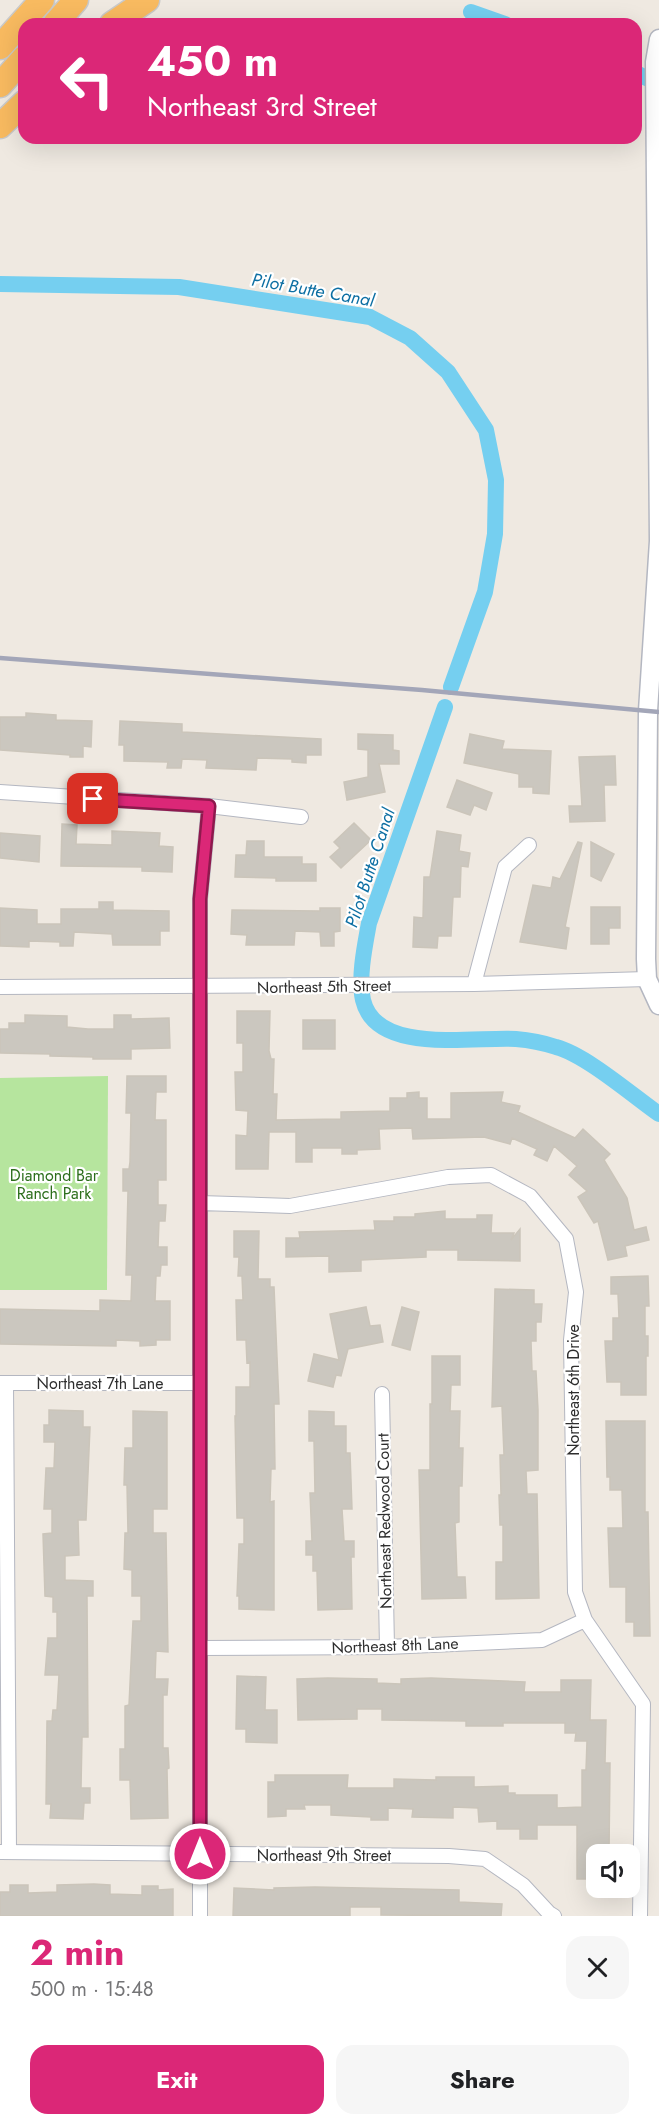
<!DOCTYPE html>
<meta charset="utf-8">
<style>
body{margin:0;font-family:Jost,sans-serif;background:#f6f6f6;color:#202124;height:100vh;display:flex;flex-direction:column;font-size:22px;white-space:nowrap}
*{box-sizing:border-box;margin:0}
p{font-size:20px;color:#757577}
.icon{flex:none;width:33px;height:33px;fill:none;stroke:currentColor;stroke-width:2;stroke-linecap:round;stroke-linejoin:round}
.map{position:relative;height:1916px;overflow:hidden}
.drawer{display:flex;flex-direction:column;background:#fff;flex:1}
.drawer>*{flex:none}
.banner{position:absolute;left:18px;top:18px;width:624px;height:126px;border-radius:18px;box-shadow:0 6px 24px #0002;background:#db2777;color:#fff;overflow:hidden}
.fabs{position:absolute;left:586px;top:1844px;display:grid;gap:12px}
.fabs a{display:grid;place-items:center;width:54px;height:54px;border-radius:12px;background:#fff;box-shadow:0 6px 24px #0002;font-size:30px}
.pin{position:absolute;display:grid;place-items:center;width:51px;height:51px;color:#fff;margin:-26px;border-radius:12px;box-shadow:0 3px 9px #0006}
.me{position:absolute;width:66px;margin:-33px;rotate:0deg;stroke-linejoin:round;filter:drop-shadow(0 0 4px #0008)}
.turn{display:flex;align-items:center;gap:21px;height:126px;padding:0 30px;font-size:27px}
.turn .icon{width:78px;height:78px;stroke-width:2.5}
.turn b{display:block;font-size:42px;line-height:51px}
.round{display:grid;place-items:center;flex:none;width:63px;height:63px;border-radius:18px;background:#f6f6f6}
.headline{display:flex;align-items:center;justify-content:space-between;height:102px;padding:0 30px}
h1{font-size:36px;font-weight:700;line-height:45px;color:#db2777}
.cta{display:flex;gap:12px;margin-top:auto;padding:12px 30px}
.cta a{flex:1;height:69px;border-radius:18px;background:#db2777;color:#fff;font-size:24px;font-weight:700;line-height:69px;text-align:center}
.cta a+a{background:#f6f6f6;color:#202124}
.map>svg:first-child{display:block}
</style>
<div class="map">
<svg width="659" height="1916" viewBox="0 0 659 1916">
<rect width="100%" height="100%" fill="#efe9e1"/>
<!-- green -->
<path fill="#b6e59e" d="M108,1076L107,1290H0V1078Z"/>
<g fill="none" stroke-linecap="round" stroke-linejoin="round">
<!-- canal -->
<path stroke="#75cff0" stroke-width="16" d="M471,12L505,24
M636,73L659,84
M0,284L179,287L370,317L410,338L448,372L486,430L496,480L495,534L485,592L451,687
M445,707L369,923C365,945 358,978 363,1000C376,1056 476,1036 516,1039C529,1040 544,1043 556,1047C586,1055 632,1095 659,1114"/>
</g>
<!-- building -->
<path fill="#cbc7bf" stroke="#cbc5ba" stroke-width="1.5" d="M26,713L56,715V720L92,721L91,747L83,746V757H70V755L0,750V717H26Z
M120,721L182,724V732L321,739V755H306V763L292,762V759L257,758L256,770L206,768L207,760L182,759L181,768H167L168,762L124,761V745H119Z
M358,734L393,735V750L399,751V764H379L385,792L347,800L344,782L368,777V750L358,749Z
M470,734L504,741L502,749L551,751L549,794L533,793V787H519V774L464,763Z
M615,756L616,785H604L605,821L570,822L569,806H582L579,757Z
M457,780L492,793L486,810L474,805L470,815L447,807Z
M354,823L371,840L341,868L330,857L340,848L334,842Z
M62,824L77,825L76,844L112,845V831L160,833L159,846L173,847L172,872L142,871V867L61,866Z
M437,831L461,835L459,851L470,853L468,867L461,866L460,897H453L451,936H438L437,948L413,947L414,917L423,918L424,877H430Z
M0,833L40,836L39,862L0,858Z
M247,841H264V857H302V864H316V881H276V878L235,877L236,855H246Z
M578,842L582,843L565,927L569,928L566,949L520,942L533,885L551,888L553,877L560,879Z
M591,842L614,854L601,881L591,876Z
M99,902H113V910L169,911V931H160V945H113L112,934L74,932L73,946H60V942L29,941V947L0,946V908L37,910V924H61V909H99Z
M591,907H620V928H609V944H591Z
M320,908H340V931L334,932V946H321L320,932L295,931L294,945H246L247,935L231,934L232,910L320,911Z
M237,1011H270L269,1051L271,1059H274L273,1094H277L276,1120L341,1119V1112L390,1111V1098H407V1093L419,1092V1098H427V1119H451V1093L503,1092L501,1102L520,1106L518,1112L575,1138L583,1129L610,1154L604,1160L627,1198L634,1230L646,1227L649,1240L625,1246L627,1256L608,1260L598,1221L594,1223L578,1197L587,1191L569,1175L577,1166L554,1146L547,1161L534,1155L537,1149L512,1138L510,1144L484,1137L413,1139L412,1128L379,1129L380,1149L357,1150V1154H342V1148H312V1162H296V1132H269L268,1169H236V1135L247,1136L248,1111L236,1110L235,1072H243V1043H237Z
M25,1015L67,1016V1027L88,1029H114V1015H131V1019L169,1018L170,1048L131,1049V1059H93V1057L50,1056V1054L0,1053V1029H9V1023H25Z
M303,1020H335V1049H303Z
M127,1076H166V1092H156L155,1120H166V1180H158V1205H166L165,1221H159L158,1247H167V1265H161L160,1276H156L155,1301H170V1340H156V1345L140,1346V1341L116,1340V1346L0,1344V1309L100,1311V1300L131,1301L132,1275H126L128,1191H123V1169H129L130,1162L131,1113H126Z
M445,1211V1219H477V1215H492L491,1233H514L511,1240L520,1229V1261L458,1260V1250H426V1257L361,1260V1271L329,1272V1256L286,1257V1238H300L299,1232L375,1230L374,1221H394V1217H415V1214Z
M234,1231H259L258,1279H270V1287H274L279,1404H274L275,1469H271L270,1502L274,1501V1610L239,1609V1596H237L239,1544H244V1518H237L235,1416H236V1387H250V1362L247,1363L246,1340H237L236,1300H243L242,1276H238L239,1257H234Z
M648,1276L649,1306H645V1336H648V1356H646V1395H621V1382H607L605,1341H613V1318H619L618,1294H611V1277Z
M495,1289L534,1290V1304H542L541,1322H536V1341H531L532,1371H536L538,1410V1470L526,1471L527,1494H537L539,1598L496,1599V1562H503V1525H500L499,1495H501L500,1455H504L502,1406L492,1407Z
M366,1307L370,1326L380,1325L383,1342L348,1349L341,1376L336,1375L333,1387L308,1381L314,1354L339,1360L330,1314Z
M402,1307L419,1312L410,1350L392,1345Z
M432,1356H460V1385H451L450,1411H460L459,1448H463L462,1486H459V1522L455,1523L457,1577H465L466,1598L422,1599L419,1470H430V1404H432Z
M49,1410L83,1411V1427H90L86,1520H78L79,1555L65,1556V1580L93,1581V1596H87L88,1737H82L81,1788H90V1803H84L83,1819L50,1818L51,1804H46L47,1721H52L53,1710H57L59,1675H45L48,1638H57V1612H53V1597L45,1596L43,1534L52,1533V1509H44L46,1468H54L55,1442H44V1425H49Z
M133,1411L167,1412V1509H153V1533H166L168,1652L156,1651L155,1679H168L167,1695H163V1748H168L169,1768L167,1769L168,1818L131,1819L130,1780H120V1749H125V1706L129,1705L133,1621H141V1596H132V1570L124,1569L125,1533H128L127,1485H124L125,1448H133Z
M309,1411L334,1412V1426H346V1453H350L352,1509H342L344,1541H354V1557H351L352,1609L318,1610L317,1571H313V1555H306V1541H312L310,1493H315L314,1441H309Z
M606,1421H645V1512H648L650,1636H634V1622H626V1587H610L608,1528H623L622,1490H610V1477H607Z
M237,1676L266,1677L265,1710H277V1743L246,1742V1729H236Z
M328,1678L377,1679V1683L401,1684V1679L431,1678L525,1682L524,1692H561V1680H591L590,1720H606L605,1763H610L609,1854H597V1879H577V1825H537V1839H520V1829H497V1821L479,1822L478,1808L453,1807V1818L412,1817L413,1809L388,1808V1820H371V1817L331,1815V1805H304L305,1809H286V1816L268,1817V1782H275V1775H348L347,1788H394V1779L436,1780V1777H474V1787L508,1786V1793H515V1795H557V1808L582,1807V1770H586L587,1741H575L576,1733H565V1723H503V1726H466V1721L382,1720V1709H357V1719L298,1720L297,1679Z
M94,1884L110,1885V1894L142,1895V1886H158V1890L173,1889V1916H0V1892H10V1885H28V1893L57,1892V1885Z
M315,1887L459,1890V1902L502,1904L501,1916L381,1915V1907H350V1916H233L234,1888L274,1890V1888Z"/>
<g fill="none" stroke-linecap="round" stroke-linejoin="round">
<defs>
<path id="minor" d="M0,792L209,806L301,817
M474,984L505,867L529,845
M0,987L474,984L647,979
M200,1203L290,1206L448,1177L491,1175L530,1196L566,1239L576,1292L571,1340L575,1592L585,1620L643,1704L640,1916
M0,1383H200
M6,1383L9,1852
M382,1394L387,1647
M200,1648L387,1647L542,1640L585,1620
M0,1852L449,1856L485,1859L523,1885L549,1913L554,1916
M200,1916V899L209,806"/>
<path id="tertiary" d="M659,39L655,62L659,541L648,711L646,959L647,979L659,1005"/>
<path id="trunk" d="M55,24L76,0
M112,24L147,0
M0,47L42,0
M0,85L24,58
M0,126L24,103"/>
</defs>
<!-- minor casing -->
<use href="#minor" stroke="#b4b7c1" stroke-width="16"/>
<!-- tertiary casing -->
<use href="#tertiary" stroke="#b4b7c1" stroke-width="21"/>
<!-- trunk casing -->
<use href="#trunk" stroke="#c9c9c9" stroke-width="27"/>
<!-- minor -->
<use href="#minor" stroke="#fff" stroke-width="14"/>
<!-- tertiary -->
<use href="#tertiary" stroke="#fff" stroke-width="18"/>
<!-- trunk -->
<use href="#trunk" stroke="#f8ba60" stroke-width="24"/>
<!-- rail -->
<path stroke="#a3a6b8" stroke-width="4.5" d="M0,658L422,690L659,712"/>
</g>
<g fill="none" stroke-linecap="round" stroke-linejoin="round">
<defs>
<path id="route" d="M93,799L209,806L200,899V1854"/>
</defs>
<!-- route casing -->
<use href="#route" stroke="#8e194d" stroke-width="15"/>
<!-- route -->
<use href="#route" stroke="#db2777" stroke-width="10"/>
</g>
<g text-anchor="middle" stroke-width="4.5" stroke-linejoin="round" paint-order="stroke">
<!-- street labels -->
<g font-size="16" fill="#2e2e2e" stroke="#fff">
<text transform="translate(324 986) rotate(-1)" y="6">Northeast 5th Street</text>
<text x="100" y="1389">Northeast 7th Lane</text>
<text transform="translate(573 1390) rotate(-90)" y="6">Northeast 6th Drive</text>
<text transform="translate(384 1521) rotate(-91)" y="6">Northeast Redwood Court</text>
<text transform="translate(395 1645) rotate(-2)" y="6">Northeast 8th Lane</text>
<text x="324" y="1861">Northeast 9th Street</text>
</g>
<!-- park labels -->
<g font-size="16" fill="#2c6e1b" stroke="#fff">
<text x="54" y="1181">Diamond Bar<tspan x="54" dy="18">Ranch Park</tspan></text>
</g>
<!-- water labels -->
<g font-size="18" font-style="italic" fill="#0d6fa3" stroke="#fff">
<text transform="translate(313 290) rotate(10)" y="6">Pilot Butte Canal</text>
<text transform="translate(370 868) rotate(-72)" y="6">Pilot Butte Canal</text>
</g>
</g>
</svg>
<div class="fabs">
<a><svg class="icon" aria-label="sound" viewBox="0 0 24 24"><path d="M4 9h4l5-4v14l-5-4H4zM17 9q2 3 0 6"/></svg></a>
</div>
<div class="pin" style="left:93px;top:799px;background:#d93025"><svg class="icon" aria-label="arrive" viewBox="0 0 24 24"><path d="M6 21V4h12l-3 4 3 4H6"/></svg></div>
<svg class="me" style="left:200px;top:1854px" viewBox="-20 -20 40 40"><circle r="17" fill="#db2777" stroke="#fff" stroke-width="3"/><path d="M0-11L8 9 0 5-8 9z" fill="#fff"/></svg>
<div class="banner">
<div class="turn"><svg class="icon" aria-label="left" viewBox="0 0 24 24"><path d="M17 20v-9H6M10 6l-5 5 5 5"/></svg><div><b>450 m</b>Northeast 3rd Street</div></div>
</div>
</div>
<section class="drawer">
<div class="headline"><div><h1>2 min</h1><p>500 m · 15:48</p></div><a class="round"><svg class="icon" aria-label="close" viewBox="0 0 24 24"><path d="M6 6l12 12M18 6L6 18"/></svg></a></div>
<div class="cta"><a>Exit</a><a>Share</a></div>
</section>
